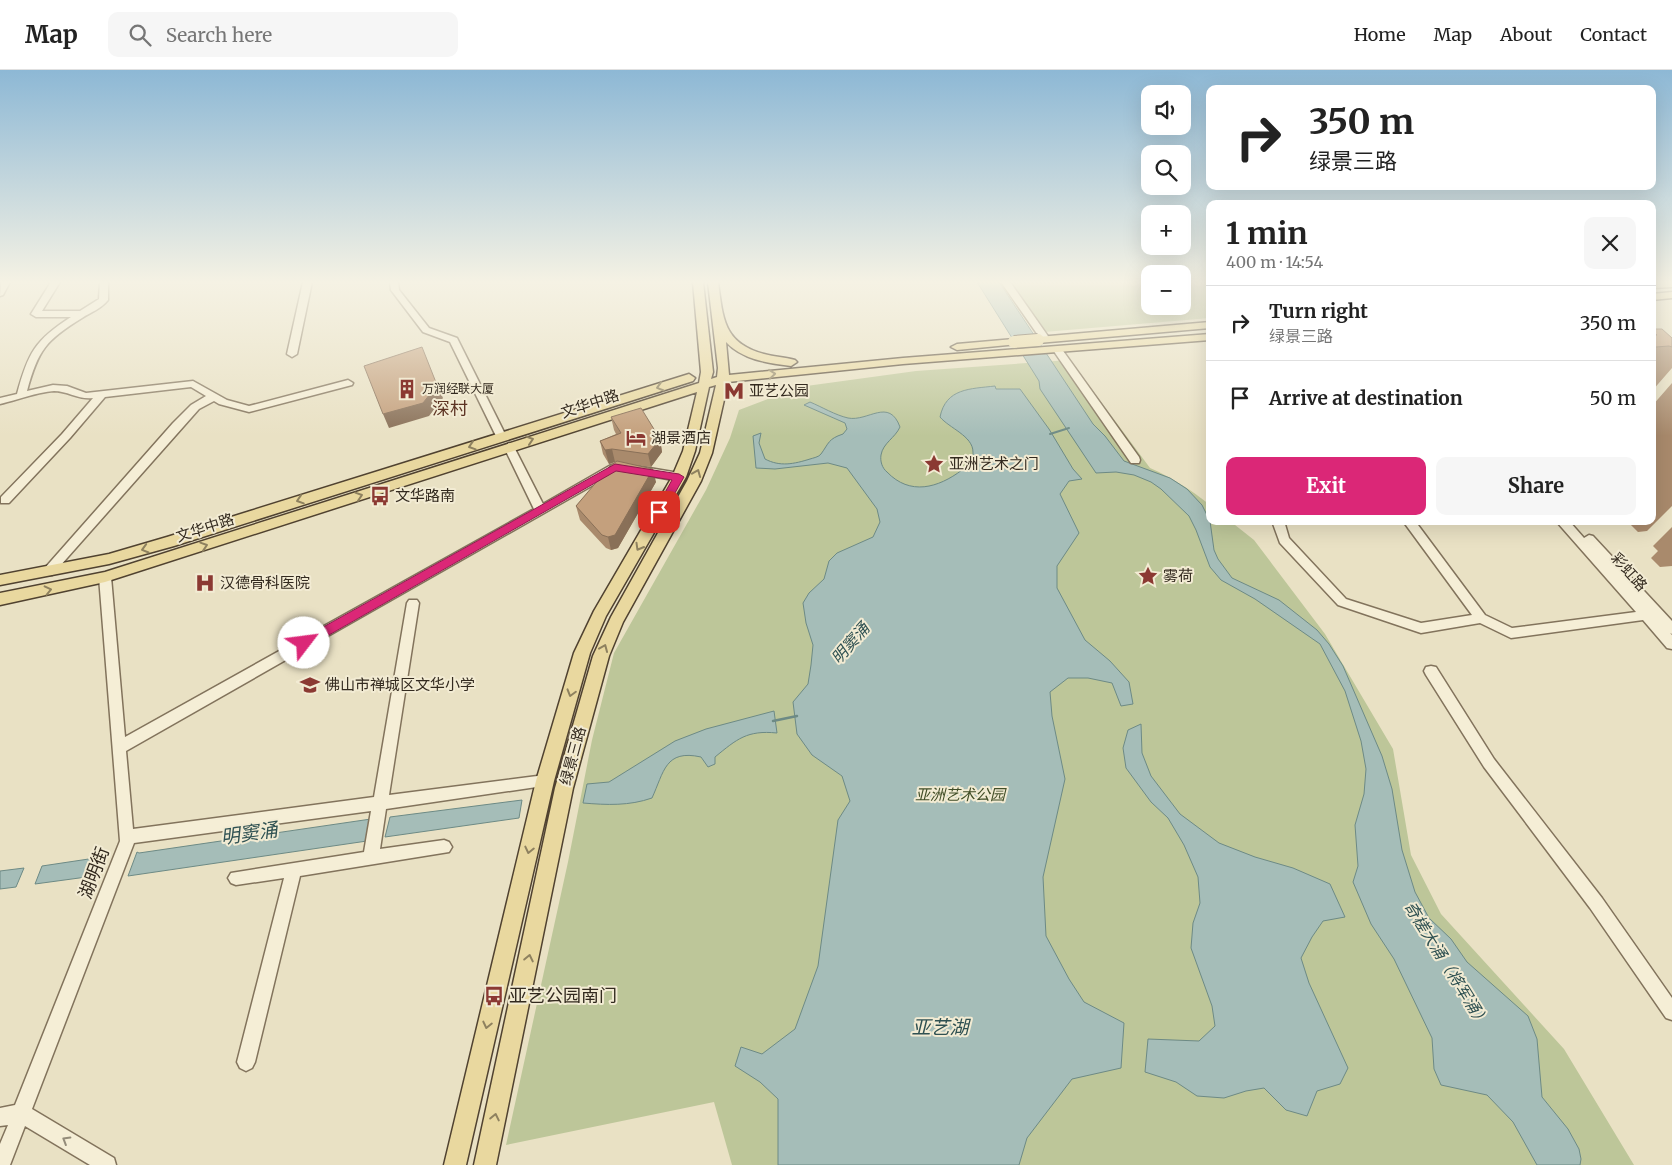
<!DOCTYPE html>
<meta charset="utf-8">
<style>
body{margin:0;font-family:Merriweather,"Noto Sans SC",serif;background:#f6f6f6;color:#222;height:100vh;display:flex;flex-direction:column;font-size:19px;white-space:nowrap}
*{box-sizing:border-box;margin:0}
p{font-size:16px;color:#767676}
.icon{flex:none;width:28px;height:28px;fill:none;stroke:currentColor;stroke-width:2;stroke-linecap:round;stroke-linejoin:round}
.map{position:relative;flex:1;overflow:hidden}
.details{position:absolute;left:1206px;top:130px;width:450px;height:325px;display:flex;flex-direction:column;background:#fff;border-radius:10px;box-shadow:0 5px 20px #0002}
.details>*{flex:none}
.banner{position:absolute;left:1206px;top:15px;width:450px;height:105px;border-radius:10px;box-shadow:0 5px 20px #0002;background:#fff;color:#222;overflow:hidden}
.fabs{position:absolute;left:1141px;top:15px;display:grid;gap:10px}
.fabs a{display:grid;place-items:center;width:50px;height:50px;border-radius:10px;background:#fff;box-shadow:0 5px 20px #0002;font-size:25px}
.pin{position:absolute;display:grid;place-items:center;width:42px;height:42px;color:#fff;margin:-21px;border-radius:10px;box-shadow:0 2px 8px #0006}
.me{position:absolute;width:55px;margin:-28px;rotate:60deg;stroke-linejoin:round;filter:drop-shadow(0 0 4px #0008)}
.turn{display:flex;align-items:center;gap:18px;height:105px;padding:0 20px;font-size:22px}
.turn .icon{width:65px;height:65px;stroke-width:2.5}
.turn b{display:block;font-size:35px;line-height:42px}
.round{display:grid;place-items:center;flex:none;width:52px;height:52px;border-radius:10px;background:#f6f6f6}
.overview{display:flex;align-items:center;justify-content:space-between;height:85px;padding:0 20px}
h1{font-size:30px;font-weight:700;line-height:38px}
.button{display:flex;gap:10px;margin-top:auto;padding:10px 20px}
.button a{flex:1;height:58px;border-radius:10px;background:#db2777;color:#fff;font-size:20px;font-weight:700;line-height:58px;text-align:center}
.button a+a{background:#f6f6f6;color:#222}
ul{padding:0;list-style:none}
li{display:flex;align-items:center;gap:15px;height:75px;padding:0 20px;border-top:1px solid #e0e0e0}
li div{flex:1}
li b{display:block;font-size:19px}
li em{font-style:normal}
header{display:flex;align-items:center;gap:30px;box-sizing:border-box;height:70px;padding:0 25px;background:#fff;border-bottom:1px solid #e0e0e0}
header strong{font-size:24px}
nav{display:flex;gap:28px;margin-inline-start:auto;font-size:18px}
.search{width:350px;height:45px;background:#f6f6f6;display:flex;align-items:center;gap:12px;box-sizing:border-box;padding:0 18px;border-radius:10px;color:#767676;font-size:19px}
.map>svg:first-child{display:block}
</style>
<header>
<strong>Map</strong>
<div class="search"><svg class="icon" aria-label="search" viewBox="0 0 24 24"><circle cx="10" cy="10" r="6"/><path d="M15 15l6 6"/></svg>Search here</div>
<nav><a>Home</a><a>Map</a><a>About</a><a>Contact</a></nav>
</header>
<div class="map">
<svg width="1672" height="1095" viewBox="0 0 1672 1095">
<rect width="100%" height="100%" fill="#e9e1c4"/>
<!-- green -->
<path fill="#bdc699" d="M1010,212H1150V236H1182L1183,212H1210V248L1044,262Z
M1070,290L1150,398C1173,408 1191,420 1210,435V451H1230L1254,470L1325,564L1393,679L1411,785L1441,844L1564,979L1634,1095H732L714,1032L506,1075L568,792L592,670L614,583L706,420L730,368L739,340L799,317L916,301Z"/>
<!-- water -->
<path fill="#a5bdb8" stroke="#6d8a85" d="M977,212H999L1093,354L1105,366L1124,391L1170,408L1187,419L1202,435L1210,451L1214,480L1218,489L1232,508L1279,530L1317,560L1329,574L1343,596L1382,686L1392,719L1402,780L1415,822L1429,848L1451,869L1467,892L1528,946L1537,969L1542,1027L1568,1059L1579,1079L1581,1089L1580,1095H1537L1513,1052L1487,1025L1441,1015L1434,999L1432,968L1394,889L1371,854L1353,812L1358,796L1355,755L1364,724L1366,699L1361,671L1345,621L1320,574L1255,529L1221,510L1210,497L1196,460L1189,446L1161,419L1151,412L1134,405L1116,402L1096,403L1040,319L1039,311Z
M995,316L996,319H1020L1049,359L1073,399L1082,409L1069,411L1060,424L1079,463L1057,496V518L1085,570L1110,591L1129,612L1133,634L1121,636L1112,613L1088,608H1068L1050,622L1052,646L1065,709L1043,807L1046,866L1069,909L1084,932L1124,953L1121,998L1072,1009L1027,1068L1019,1095H778V1029L760,1012L735,996L741,977L762,984L795,959L818,896L838,750L850,731L842,706L812,685L797,664L793,632L808,614L811,595L813,575L806,553L803,533L809,523L824,509L829,491L837,483L873,467L880,452L877,439L847,398L828,393L775,399L756,398L753,366L761,363L759,373L765,389C780,397 794,394 810,389C813,388 819,387 821,384C829,373 828,369 843,364L847,359L845,353L804,335L810,332C822,337 835,345 848,348C868,352 889,327 900,357C895,368 883,373 881,385C880,391 882,398 887,402C910,426 938,418 962,400C968,395 974,391 973,382C973,366 949,358 940,347C946,318 970,319 995,316Z
M774,641L777,663C747,660 737,669 715,687V694L708,697L701,687C665,679 664,702 652,728C629,736 607,735 583,733L587,714L609,712L675,671L706,659Z
M1141,654L1142,683L1151,706L1180,744L1219,773L1255,787L1293,798L1330,814L1345,847L1323,851L1312,867L1301,888L1309,913L1348,998L1340,1014L1317,1021L1307,1046L1286,1040L1264,1018L1246,1021L1224,1028L1197,1026L1176,1012L1145,1002L1148,969L1199,971L1215,956L1212,936L1191,878L1193,853L1200,833L1198,807L1184,775L1168,748L1151,732L1126,698L1123,678L1128,660Z
M522,730L519,748L385,767L390,747Z
M371,749L367,771L128,806L137,782L139,783Z
M102,787L94,806L35,814L42,796Z
M24,798L16,817L0,819V801Z"/>
<g fill="none" stroke-linecap="round" stroke-linejoin="round">
<!-- stream-far1 -->
<path stroke="#6d8a85" stroke-width="2" d="M1050,364L1069,358"/>
<!-- stream -->
<path stroke="#6d8a85" stroke-width="2.5" d="M773,651L797,646"/>
<defs>
<path id="minor" d="M1,212H10L3,225L0,226Z
M51,212H60L42,241H80L99,229L100,212H108V230C101,239 91,242 82,248C46,270 38,280 27,321L53,315L67,316L86,323L193,311L227,330L249,336L348,310L353,313L352,315L249,342L219,334L214,331L199,339L52,505H44L42,502L44,499L173,353L191,335L206,326L191,317L105,327L70,368L9,433H1V427L62,364L93,328C79,330 68,321 54,321C37,322 17,330 0,334V328L17,324C28,283 35,270 71,247H36L31,244Z
M303,212H312L297,284L292,287L287,284Z
M390,212H398L399,220L429,258L457,268L506,366L505,368H497L496,366L450,272L423,262L391,220Z
M1001,212H1010L1050,269L1048,271H1042Z
M1058,277L1061,278L1139,387L1140,390L1139,393H1131L1053,280Z
M509,373L514,377L543,434L611,395L618,394L623,398L126,681L133,759L374,727L407,533L409,530H417L419,533L389,725L545,705L550,707L552,711L550,715L386,739L380,779L444,770L449,772L452,777L449,782L300,806L255,992L252,998L246,1001L240,998L237,992L284,808L236,815L231,813L228,808L231,803L364,782L371,741L134,773L32,1039L114,1088L116,1095H90L25,1056L10,1095H0V1074L8,1055L0,1056V1038L15,1035L120,771L99,507L101,504H109L111,507L125,667L534,439L504,377Z
M637,396L679,403L684,407L679,411L633,403L632,400Z
M1272,451H1284L1289,468L1346,529L1421,553L1472,545L1403,451H1415L1485,545L1512,558L1636,542L1556,451H1569L1584,468L1589,465L1593,466L1672,551V564L1670,563L1672,565V579L1667,578L1643,550L1511,568L1480,553L1421,563L1338,535L1280,473Z
M1431,596L1436,597L1494,689L1602,828L1672,928V950L1666,948L1590,838L1484,697L1426,605L1424,601L1426,597Z"/>
<path id="major" d="M693,212H703L713,302L711,309L717,307L718,298L708,212H718C723,248 723,273 764,284C774,287 785,287 795,290L797,292L791,296C768,293 743,290 726,272L729,305L903,288L1210,264V270L903,294L728,312L712,383L701,411L623,552L609,586L573,718L496,1095H474L555,718L593,586L611,547L687,411L700,383L716,315L709,317L695,381L686,407L606,546L590,583L554,711L466,1095H444L536,711L574,583L594,541L672,407L683,381L697,322L105,512L0,535V523L105,502L699,313L701,302Z
M1652,212H1672V217L1652,218Z
M1672,222V228L1652,230V224Z
M1210,252V258L1038,273L1032,270L1038,267Z
M1014,269L1020,272L1018,274L957,280L951,277L957,274Z
M689,304L695,308L693,311L174,476L109,494L0,515V505L109,484L167,467Z"/>
</defs>
<!-- minor casing -->
<use href="#minor" stroke="#82735c" stroke-width="3"/>
<!-- major casing -->
<use href="#major" stroke="#504230" stroke-width="3"/>
<!-- minor -->
<use href="#minor" fill="#f5eed6" fill-rule="evenodd"/>
<!-- major -->
<use href="#major" fill="#e9d89f" fill-rule="evenodd"/>
<defs>
<path id="major-bridge" d="M1014,272L1038,270"/>
</defs>
<!-- major-bridge casing -->
<use href="#major-bridge" stroke="#504230" stroke-width="14" stroke-linecap="butt"/>
<!-- major-bridge -->
<use href="#major-bridge" stroke="#e9d89f" stroke-width="12"/>
</g>
<!-- wall -->
<path fill="#a98a6c" d="M1652,259L1672,268V298L1652,321Z
M1672,313V436L1647,461L1638,462L1627,451H1652V336Z
M611,347L660,369L662,382L651,397L636,395L656,412L618,478L611,480L606,478L580,450L576,436L615,392L609,394L603,384L600,371L616,364L614,360Z
M1610,451H1622L1621,452L1618,454Z
M1672,457V496L1660,497L1651,488L1658,481L1653,476Z"/>
<!-- shaded-wall -->
<path fill="#897058" d="M437,315L443,328L429,346L389,358L383,344Z
M660,369L662,382L651,397L648,384Z
M612,379L615,392L609,394L605,380Z
M653,399L656,412L618,478L611,480L608,467Z"/>
<!-- building -->
<path fill="#c4a07d" stroke="#897058" d="M1652,259H1662L1672,268V277L1669,276L1656,277L1652,274V266L1657,265L1652,260Z
M422,277L437,315L423,333L383,344L364,296Z
M641,338L660,369L648,384L612,379L605,380L600,371L621,363L611,347Z
M617,391L653,399L615,465L608,467L602,465L576,436L610,396Z"/>
<!-- one-way arrows -->
<defs><path id="oneway-chevron" d="M-2-3.5L2.5 0L-2 3.5" fill="none" stroke-width="1.6" stroke-linecap="round" stroke-linejoin="round" transform="scale(1.25)"/></defs>
<g stroke="#8e815f">
<use href="#oneway-chevron" transform="translate(772 304) rotate(-6)"/>
<use href="#oneway-chevron" transform="translate(660 317) rotate(163)"/>
<use href="#oneway-chevron" transform="translate(530 370) rotate(-18)"/>
<use href="#oneway-chevron" transform="translate(472 376) rotate(162)"/>
<use href="#oneway-chevron" transform="translate(697 403) rotate(-68)"/>
<use href="#oneway-chevron" transform="translate(359 426) rotate(-18)"/>
<use href="#oneway-chevron" transform="translate(300 430) rotate(162)"/>
<use href="#oneway-chevron" transform="translate(204 476) rotate(-18)"/>
<use href="#oneway-chevron" transform="translate(639 477) rotate(120)"/>
<use href="#oneway-chevron" transform="translate(145 479) rotate(164)"/>
<use href="#oneway-chevron" transform="translate(48 520) rotate(-13)"/>
<use href="#oneway-chevron" transform="translate(604 578) rotate(-67)"/>
<use href="#oneway-chevron" transform="translate(571 623) rotate(106)"/>
<use href="#oneway-chevron" transform="translate(529 780) rotate(103)"/>
<use href="#oneway-chevron" transform="translate(529 888) rotate(-78)"/>
<use href="#oneway-chevron" transform="translate(487 955) rotate(103)"/>
<use href="#oneway-chevron" transform="translate(495 1047) rotate(-78)"/>
</g>
<use stroke="#948c7a" href="#oneway-chevron" transform="translate(66 1070) rotate(-149)"/>
<!-- sky -->
<linearGradient id="sky" x2="0" y2="1"><stop stop-color="#8db8d5"/><stop offset="0.58" stop-color="#f5f2e4"/><stop offset="1" stop-color="#f5f2e4" stop-opacity="0"/></linearGradient>
<rect width="1672" height="366" fill="url(#sky)"/>
<!-- route -->
<path fill="#db2777" stroke="#8e194d" d="M615,394L679,404L684,407L663,444L659,445L654,442L672,410L616,401L308,577H300L298,573L300,570Z"/>
<!-- icons -->
<defs>
<symbol id="building-bare" viewBox="-9 -9 18 18"><path d="M-4-6H4V6H1V3H-1V6H-4ZM-2.5-4.3h1.7v1.8h-1.7ZM.8-4.3h1.7v1.8H.8ZM-2.5-1h1.7V.8h-1.7ZM.8-1h1.7V.8H.8Z" fill="#8b3932" stroke="#f2ebd3" stroke-width="2.5" paint-order="stroke"/></symbol>
<symbol id="metro-bare" viewBox="-9 -9 18 18"><path d="M-5.5 5V-5H-3L0 0L3-5H5.5V5H3V-.5L0 4L-3-.5V5Z" fill="#8b3932" stroke="#f2ebd3" stroke-width="2.5" paint-order="stroke"/></symbol>
<symbol id="hotel-bare" viewBox="-9 -9 18 18"><path d="M-6-4.5h1.5V1H6V5H4.5V3h-9V5H-6ZM-4 0a1.8 1.8 0 1 1 3.6 0ZM.5 0V-2.5h3Q6-2.5 6 0Z" fill="#8b3932" stroke="#f2ebd3" stroke-width="2.5" paint-order="stroke"/></symbol>
<symbol id="sight-bare" viewBox="-9 -9 18 18"><path d="M0-6L1.8-2.2L6-1.7L2.9 1.2L3.7 5.4L0 3.3L-3.7 5.4L-2.9 1.2L-6-1.7L-1.8-2.2Z" fill="#8b3932" stroke="#f2ebd3" stroke-width="2.5" paint-order="stroke"/></symbol>
<symbol id="bus-bare" viewBox="-9 -9 18 18"><path d="M-5-6H5V4H4V6H2V4H-2V6H-4V4H-5ZM-3.5-4V0h7V-4ZM-3.5 1.2v1.5H-2V1.2ZM2 1.2v1.5H3.5V1.2Z" fill="#8b3932" stroke="#f2ebd3" stroke-width="2.5" paint-order="stroke"/></symbol>
<symbol id="hospital-bare" viewBox="-9 -9 18 18"><path d="M-5-5h3v3.5h4V-5h3V5h-3V1.5h-4V5h-3Z" fill="#8b3932" stroke="#f2ebd3" stroke-width="2.5" paint-order="stroke"/></symbol>
<symbol id="school-bare" viewBox="-9 -9 18 18"><path d="M0-5L7-2L0 1L-7-2ZM-4 1L0 2.5L4 1V4Q0 6-4 4Z" fill="#8b3932" stroke="#f2ebd3" stroke-width="2.5" paint-order="stroke"/></symbol>
</defs>
<g fill-rule="evenodd">
<use href="#building-bare" x="393" y="305" width="28" height="28"/>
<use href="#metro-bare" x="720" y="307" width="28" height="28"/>
<use href="#hotel-bare" x="622" y="354" width="28" height="28"/>
<use href="#sight-bare" x="920" y="380" width="28" height="28"/>
<use href="#bus-bare" x="366" y="412" width="28" height="28"/>
<use href="#sight-bare" x="1134" y="492" width="28" height="28"/>
<use href="#hospital-bare" x="191" y="499" width="28" height="28"/>
<use href="#school-bare" x="296" y="601" width="28" height="28"/>
<use href="#bus-bare" x="480" y="912" width="28" height="28"/>
</g>
<g text-anchor="middle" stroke-width="4" stroke-linejoin="round" paint-order="stroke">
<!-- far-poi labels -->
<g font-size="12" fill="#332a1f" stroke="#f2ebd3" text-anchor="start">
<text x="422" y="323">万润经联大厦</text>
</g>
<!-- poi labels -->
<g font-size="15" fill="#332a1f" stroke="#f2ebd3" text-anchor="start">
<text x="749" y="326">亚艺公园</text>
<text x="651" y="373">湖景酒店</text>
<text x="949" y="399">亚洲艺术之门</text>
<text x="395" y="431">文华路南</text>
<text x="1163" y="511">雾荷</text>
<text x="220" y="518">汉德骨科医院</text>
<text x="325" y="620">佛山市禅城区文华小学</text>
</g>
<!-- street labels -->
<g font-size="15" fill="#332a1f" stroke="#f2ebd3">
<text transform="translate(590 334) rotate(-18)" y="5">文华中路</text>
<text transform="translate(205 458) rotate(-18)" y="5">文华中路</text>
<text transform="translate(1629 502) rotate(48)" y="5">彩虹路</text>
<text transform="translate(573 686) rotate(-75)" y="5">绿景三路</text>
</g>
<!-- park labels -->
<g font-size="15" font-style="italic" fill="#414e27" stroke="#f2ebd3">
<text x="960" y="730">亚洲艺术公园</text>
</g>
<!-- water labels -->
<g font-size="16" font-style="italic" fill="#2f5152" stroke="#f2ebd3">
<text transform="translate(850 573) rotate(-49)" y="6">明窦涌</text>
<text transform="translate(1447 894) rotate(58)" y="6">奇槎大涌（将军涌）</text>
</g>
<!-- quarter labels -->
<g font-size="18" fill="#5c3322" stroke="#f2ebd3">
<text x="450" y="345">深村</text>
</g>
<!-- near-street labels -->
<g font-size="18" fill="#332a1f" stroke="#f2ebd3">
<text transform="translate(94 803) rotate(-69)" y="6">湖明街</text>
</g>
<!-- near-poi labels -->
<g font-size="18" fill="#332a1f" stroke="#f2ebd3" text-anchor="start">
<text x="509" y="932">亚艺公园南门</text>
</g>
<!-- near-water labels -->
<g font-size="19" font-style="italic" fill="#2f5152" stroke="#f2ebd3">
<text transform="translate(249 763) rotate(-8)" y="7">明窦涌</text>
<text x="940" y="964">亚艺湖</text>
</g>
</g>
</svg>
<div class="fabs">
<a><svg class="icon" aria-label="sound" viewBox="0 0 24 24"><path d="M4 9h4l5-4v14l-5-4H4zM17 9q2 3 0 6"/></svg></a>
<a><svg class="icon" aria-label="search" viewBox="0 0 24 24"><circle cx="10" cy="10" r="6"/><path d="M15 15l6 6"/></svg></a>
<a>+</a>
<a>−</a>
</div>
<div class="pin" style="left:659px;top:442px;background:#d93025"><svg class="icon" aria-label="arrive" viewBox="0 0 24 24"><path d="M6 21V4h12l-3 4 3 4H6"/></svg></div>
<svg class="me" style="left:304px;top:573px" viewBox="-20 -20 40 40"><circle r="19" fill="#fff"/><path d="M0-13L10 11 0 6-10 11z" fill="#db2777"/></svg>
<div class="banner">
<div class="turn"><svg class="icon" aria-label="right" viewBox="0 0 24 24"><path d="M7 20v-9h11M14 6l5 5-5 5"/></svg><div><b>350 m</b>绿景三路</div></div>
</div>
<section class="details">
<div class="overview"><div><h1>1 min</h1><p>400 m · 14:54</p></div><a class="round"><svg class="icon" aria-label="close" viewBox="0 0 24 24"><path d="M6 6l12 12M18 6L6 18"/></svg></a></div>
<ul>
<li><svg class="icon" aria-label="right" viewBox="0 0 24 24"><path d="M7 20v-9h11M14 6l5 5-5 5"/></svg><div><b>Turn right</b><p>绿景三路</p></div><em>350 m</em></li>
<li><svg class="icon" aria-label="arrive" viewBox="0 0 24 24"><path d="M6 21V4h12l-3 4 3 4H6"/></svg><div><b>Arrive at destination</b></div><em>50 m</em></li>
</ul>
<div class="button"><a>Exit</a><a>Share</a></div>
</section>
</div>
